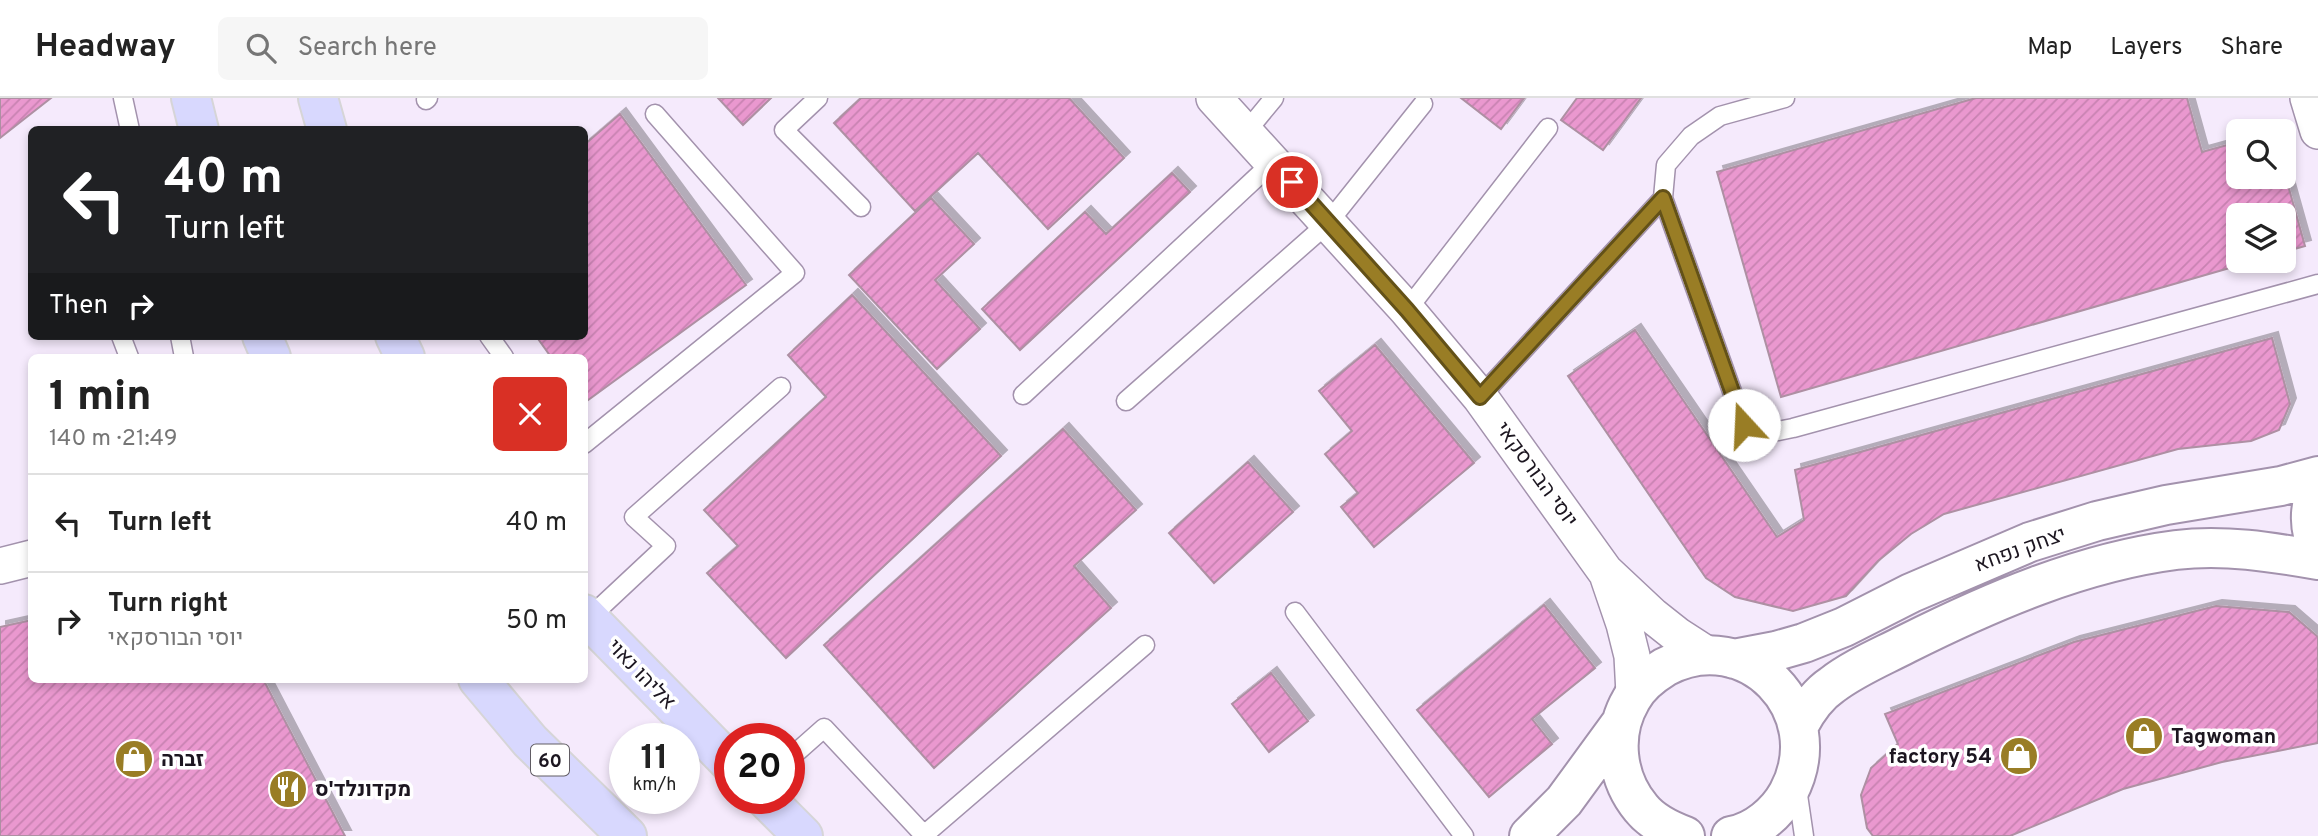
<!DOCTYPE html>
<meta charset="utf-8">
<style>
body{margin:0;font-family:Overpass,Heebo,sans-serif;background:#f6f6f6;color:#222;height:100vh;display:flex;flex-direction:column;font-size:26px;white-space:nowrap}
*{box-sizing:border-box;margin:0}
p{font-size:23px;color:#767676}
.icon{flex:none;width:38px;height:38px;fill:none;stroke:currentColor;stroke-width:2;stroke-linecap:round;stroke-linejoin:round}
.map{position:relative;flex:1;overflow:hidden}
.drawer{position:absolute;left:28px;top:256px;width:560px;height:329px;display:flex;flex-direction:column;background:#fff;border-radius:10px;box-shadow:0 4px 10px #0003}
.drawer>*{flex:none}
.top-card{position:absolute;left:28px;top:28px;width:560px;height:214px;border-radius:10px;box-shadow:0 4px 10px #0003;background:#202124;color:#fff;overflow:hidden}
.fabs{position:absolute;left:2226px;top:21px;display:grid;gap:14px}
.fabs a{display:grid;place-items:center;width:70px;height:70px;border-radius:10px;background:#fff;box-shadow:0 4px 10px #0003;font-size:35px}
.speed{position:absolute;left:609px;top:625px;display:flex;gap:14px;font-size:35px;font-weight:700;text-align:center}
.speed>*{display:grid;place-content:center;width:91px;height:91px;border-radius:50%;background:#fff;box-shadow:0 4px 10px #0003;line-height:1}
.speed small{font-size:18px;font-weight:400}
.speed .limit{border:10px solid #d22;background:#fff;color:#111}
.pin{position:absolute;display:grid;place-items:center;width:60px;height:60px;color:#fff;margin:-30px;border:4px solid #fff;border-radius:50%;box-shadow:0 2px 7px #0007}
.me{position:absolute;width:77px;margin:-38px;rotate:340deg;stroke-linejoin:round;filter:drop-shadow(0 0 5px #0008)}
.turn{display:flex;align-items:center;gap:24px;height:147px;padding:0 21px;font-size:32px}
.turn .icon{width:91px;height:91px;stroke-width:2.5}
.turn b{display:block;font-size:49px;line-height:60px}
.then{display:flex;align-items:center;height:66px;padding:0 21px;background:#0003;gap:14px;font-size:26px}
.round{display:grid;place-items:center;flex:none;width:74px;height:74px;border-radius:10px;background:#f6f6f6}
.summary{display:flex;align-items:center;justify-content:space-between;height:119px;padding:0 21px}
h1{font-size:42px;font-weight:800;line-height:52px}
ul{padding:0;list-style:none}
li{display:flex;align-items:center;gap:21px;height:98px;padding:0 21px;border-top:2px solid #e0e0e0}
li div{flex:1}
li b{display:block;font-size:26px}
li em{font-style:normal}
header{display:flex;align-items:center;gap:42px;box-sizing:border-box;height:98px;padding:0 35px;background:#fff;border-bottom:2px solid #e0e0e0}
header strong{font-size:33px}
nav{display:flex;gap:38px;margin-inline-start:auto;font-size:24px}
.search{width:490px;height:63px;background:#f6f6f6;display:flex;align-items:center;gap:18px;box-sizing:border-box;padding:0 24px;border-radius:10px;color:#767676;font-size:26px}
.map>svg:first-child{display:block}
</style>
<header>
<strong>Headway</strong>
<div class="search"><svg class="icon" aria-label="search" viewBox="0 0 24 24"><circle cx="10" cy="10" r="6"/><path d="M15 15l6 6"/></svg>Search here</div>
<nav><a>Map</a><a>Layers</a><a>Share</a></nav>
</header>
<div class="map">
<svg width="2318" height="738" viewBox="0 0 2318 738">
<defs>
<pattern id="building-hatch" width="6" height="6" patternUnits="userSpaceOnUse" patternTransform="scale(1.75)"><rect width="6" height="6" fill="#ea98cf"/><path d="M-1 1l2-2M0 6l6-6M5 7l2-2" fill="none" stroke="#c882b1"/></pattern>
<filter id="shadow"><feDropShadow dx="6" dy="-6" stdDeviation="0" flood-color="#0004"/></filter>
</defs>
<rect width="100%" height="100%" fill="#f5eafc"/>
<!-- building -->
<path fill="url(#building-hatch)" stroke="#ae90a3" stroke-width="2" filter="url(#shadow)" d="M0,0H51L0,40Z
M718,0H771L743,27Z
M861,0H1069L1124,60L1048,131L978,55L915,113L834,25Z
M1461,0H1524L1501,31Z
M1577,0H1641L1603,52L1561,22Z
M1976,0H2187L2202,54L2238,44V79H2284V73L2305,148L2284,154V117H2238V163H2254L1781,299L1717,74Z
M620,16L746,187L584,305V259H551L536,238H584V47Z
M1172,75L1190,94L1020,252L982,211L1085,114L1106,136Z
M931,100L974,146L935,182L980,231L937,271L849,177Z
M852,197L1001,358L786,560L707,475L738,448L704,412L826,299L788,257Z
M1635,232L1777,439L1804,422L1795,372L2272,240L2290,306L2279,332L2251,343L2178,351L1944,416L1911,436L1878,463L1846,498L1793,513L1735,499L1706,480L1568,278Z
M1375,247L1474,365L1374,449L1341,409L1358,395L1325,356L1352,333L1319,293Z
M1063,331L1136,412L1074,468L1111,510L934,670L824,547Z
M1248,364L1293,414L1214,485L1169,435Z
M1544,507L1595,570L1532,621L1552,646L1489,699L1417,612Z
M2216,508L2289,514L2318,539V645L2222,664L2123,691L2010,738H1873L1867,730L1861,697L1871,670L1898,646L1885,616L2074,544Z
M32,522V581H263L345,738H0V529Z
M1271,575L1308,623L1269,654L1232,606Z"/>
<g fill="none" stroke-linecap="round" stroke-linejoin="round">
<defs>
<path id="service" d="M123,0L130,32
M818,0L784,32L861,109
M1785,0L1720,18L1691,38L1666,67L1663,100L1744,327L1773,334L1793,330L2318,186
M426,2L428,0
M1246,34L1274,0
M1407,212L1548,30
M121,238L129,259
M180,238L184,259
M489,238L504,259
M1023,297L1273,64
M1480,299L1663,100
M1126,303L1328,125L1423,6
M584,346L795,175L655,16
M1295,514L1464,738
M589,520L666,448L634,419L781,289
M789,661L824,630L924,737L1145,547
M1797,690L1804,738"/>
<path id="minor" d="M1214,0L1407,212L1480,299L1605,473L1653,518L1677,537L1708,557
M2308,0L2318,33
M0,468L32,460
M1608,479L1624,526L1632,558L1634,596"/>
<path id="tertiary" d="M2318,391C2308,409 2309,432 2318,450
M1734,561L1776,553L1804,545L1844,529L1911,495L2030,444L2097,423L2166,407L2281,388L2318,378
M1799,627C1807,612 1817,597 1832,587C1854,570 1881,559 1906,546C1990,504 2082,464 2176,452C2224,446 2271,454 2318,462
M1529,738L1564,703L1621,625
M1685,738C1669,732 1652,724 1641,710C1616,680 1611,636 1631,602C1638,588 1652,577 1665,569C1747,525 1832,613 1788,695C1777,715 1755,734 1731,738"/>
<path id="trunk" d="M191,0L199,32
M318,0L327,32
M262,238L271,259
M395,238L405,259
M584,516L730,665
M478,581L530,643L627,738
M765,700L803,738"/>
</defs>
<!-- service casing -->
<use href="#service" stroke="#a392ad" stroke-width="21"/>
<!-- minor casing -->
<use href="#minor" stroke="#a392ad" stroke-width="38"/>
<!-- tertiary casing -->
<use href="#tertiary" stroke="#a392ad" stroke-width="42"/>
<!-- trunk casing -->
<use href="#trunk" stroke="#d6d5d7" stroke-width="42"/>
<!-- service -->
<use href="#service" stroke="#fff" stroke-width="18"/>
<!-- minor -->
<use href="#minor" stroke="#fff" stroke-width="35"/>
<!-- tertiary -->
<use href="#tertiary" stroke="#fff" stroke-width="38"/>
<!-- trunk -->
<use href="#trunk" stroke="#d8d8fe" stroke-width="38"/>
</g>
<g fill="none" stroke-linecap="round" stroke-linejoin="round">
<defs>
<path id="route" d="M1292,84L1407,212L1480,299L1663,100L1744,327"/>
</defs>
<!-- route casing -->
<use href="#route" stroke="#635118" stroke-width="18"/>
<!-- route -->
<use href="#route" stroke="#997d25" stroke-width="12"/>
</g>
<!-- icons -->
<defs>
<symbol id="shop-disc" viewBox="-11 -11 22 22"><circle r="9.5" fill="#997d25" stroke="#fff"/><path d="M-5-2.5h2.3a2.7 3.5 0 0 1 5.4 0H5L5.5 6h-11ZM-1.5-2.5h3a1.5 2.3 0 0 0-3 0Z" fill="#fff"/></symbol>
<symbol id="restaurant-disc" viewBox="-11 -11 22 22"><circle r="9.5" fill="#997d25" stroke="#fff"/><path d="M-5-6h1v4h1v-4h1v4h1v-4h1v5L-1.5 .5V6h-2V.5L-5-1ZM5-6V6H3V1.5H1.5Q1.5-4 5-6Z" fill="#fff"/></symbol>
</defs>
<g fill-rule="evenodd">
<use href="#shop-disc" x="2122" y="616" width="44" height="44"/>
<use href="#shop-disc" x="1997" y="636" width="44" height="44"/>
<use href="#shop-disc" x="112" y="639" width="44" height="44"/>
<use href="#restaurant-disc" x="266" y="669" width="44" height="44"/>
</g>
<g text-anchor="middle" stroke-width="7" stroke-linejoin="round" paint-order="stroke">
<!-- shield labels -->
<rect fill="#fff" stroke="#605c63" stroke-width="2" x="531" y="646.5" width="38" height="31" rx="5"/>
<g font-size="19" font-weight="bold" fill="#1c1620">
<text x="550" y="669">60</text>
</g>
<!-- street labels -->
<g font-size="21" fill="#1c1620" stroke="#fff">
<text transform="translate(1537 376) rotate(54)" y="7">יוסי הבורסקאי</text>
<text transform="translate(2020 451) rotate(-20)" y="7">יצחק נפחא</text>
<text transform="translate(642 576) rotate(46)" y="7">אליהו נאוי</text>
</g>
<!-- poi labels -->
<g font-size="21" font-weight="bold" fill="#1c1620" stroke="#fff" text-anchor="start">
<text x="2171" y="645">Tagwoman</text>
<text x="1992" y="665" text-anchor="end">factory 54</text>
<text x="161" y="668">זברה</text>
<text x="315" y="698">מקדונלד'ס</text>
</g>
</g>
</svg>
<div class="fabs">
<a><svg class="icon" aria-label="search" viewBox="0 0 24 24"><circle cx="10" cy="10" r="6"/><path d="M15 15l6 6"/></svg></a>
<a><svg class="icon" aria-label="layers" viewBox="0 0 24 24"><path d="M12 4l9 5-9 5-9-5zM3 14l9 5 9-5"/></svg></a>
</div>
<div class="speed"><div>11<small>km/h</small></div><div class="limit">20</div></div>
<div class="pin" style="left:1292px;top:84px;background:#d93025"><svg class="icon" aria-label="arrive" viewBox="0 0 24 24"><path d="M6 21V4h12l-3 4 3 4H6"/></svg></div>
<svg class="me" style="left:1744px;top:327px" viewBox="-20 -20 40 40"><circle r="19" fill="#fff"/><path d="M0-13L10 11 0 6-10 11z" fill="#997d25"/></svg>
<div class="top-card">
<div class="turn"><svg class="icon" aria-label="left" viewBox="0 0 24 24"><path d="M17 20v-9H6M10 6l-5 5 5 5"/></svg><div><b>40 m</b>Turn left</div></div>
<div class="then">Then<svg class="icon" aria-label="right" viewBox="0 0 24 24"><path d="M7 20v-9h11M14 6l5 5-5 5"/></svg></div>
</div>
<section class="drawer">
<div class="summary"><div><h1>1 min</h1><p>140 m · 21:49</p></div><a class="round" style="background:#d93025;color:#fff"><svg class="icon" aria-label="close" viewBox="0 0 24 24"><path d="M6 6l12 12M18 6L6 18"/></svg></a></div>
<ul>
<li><svg class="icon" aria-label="left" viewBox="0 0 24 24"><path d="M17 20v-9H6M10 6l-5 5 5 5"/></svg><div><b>Turn left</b></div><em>40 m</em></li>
<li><svg class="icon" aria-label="right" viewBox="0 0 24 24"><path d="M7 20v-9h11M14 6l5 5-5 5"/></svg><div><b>Turn right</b><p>יוסי הבורסקאי</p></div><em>50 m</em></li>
</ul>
</section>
</div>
